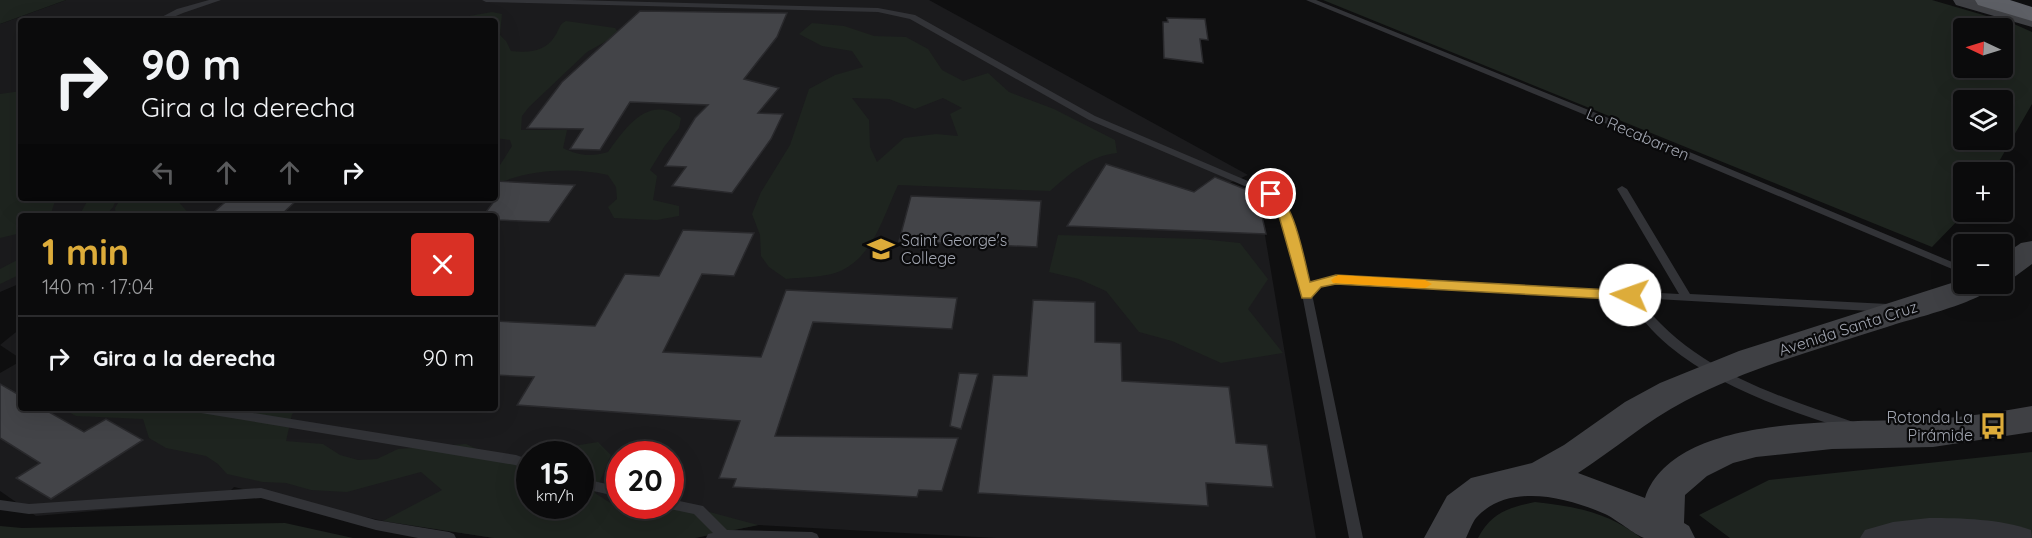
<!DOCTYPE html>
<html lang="es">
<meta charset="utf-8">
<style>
body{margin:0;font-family:Quicksand,sans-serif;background:#141415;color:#f1f3f6;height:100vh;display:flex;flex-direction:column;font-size:22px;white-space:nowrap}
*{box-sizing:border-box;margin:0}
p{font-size:20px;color:#9a9b9d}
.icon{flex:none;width:33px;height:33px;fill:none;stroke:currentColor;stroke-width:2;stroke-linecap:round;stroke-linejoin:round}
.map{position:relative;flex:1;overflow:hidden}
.panel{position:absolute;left:18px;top:213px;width:480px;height:198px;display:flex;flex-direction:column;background:#0b0b0c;border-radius:6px;box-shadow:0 6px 24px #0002,0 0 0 2px #2b2b2d}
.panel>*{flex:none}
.top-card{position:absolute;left:18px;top:18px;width:480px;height:183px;border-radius:6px;box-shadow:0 6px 24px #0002,0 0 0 2px #2b2b2d;background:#0b0b0c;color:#f1f3f6;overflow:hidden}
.needle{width:39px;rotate:274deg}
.fabs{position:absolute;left:1953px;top:18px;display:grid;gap:12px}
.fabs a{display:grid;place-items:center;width:60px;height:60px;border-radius:6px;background:#0b0b0c;box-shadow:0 6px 24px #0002,0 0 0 2px #2b2b2d;font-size:30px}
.speed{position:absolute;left:516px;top:441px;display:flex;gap:12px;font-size:30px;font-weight:700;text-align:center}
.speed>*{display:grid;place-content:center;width:78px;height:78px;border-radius:50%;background:#0b0b0c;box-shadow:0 6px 24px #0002,0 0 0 2px #2b2b2d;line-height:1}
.speed small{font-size:15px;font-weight:400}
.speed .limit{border:9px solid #d22;background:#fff;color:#111}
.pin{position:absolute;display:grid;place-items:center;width:51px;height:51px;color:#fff;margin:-26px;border:3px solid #fff;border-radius:50%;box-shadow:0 2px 6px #0007}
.me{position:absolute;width:66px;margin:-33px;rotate:273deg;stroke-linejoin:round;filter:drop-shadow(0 0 4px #0008)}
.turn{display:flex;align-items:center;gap:21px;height:126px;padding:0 24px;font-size:27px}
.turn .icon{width:78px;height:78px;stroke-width:2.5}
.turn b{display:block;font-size:42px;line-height:51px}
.lanes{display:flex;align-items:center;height:57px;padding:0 24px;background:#0003;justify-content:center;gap:30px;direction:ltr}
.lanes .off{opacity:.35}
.round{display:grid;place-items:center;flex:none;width:63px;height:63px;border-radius:6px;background:#141415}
.headline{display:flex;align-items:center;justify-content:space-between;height:102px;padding:0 24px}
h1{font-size:36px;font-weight:700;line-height:45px;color:#ddac3a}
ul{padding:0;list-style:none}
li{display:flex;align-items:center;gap:18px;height:84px;padding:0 24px;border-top:2px solid #2b2b2d}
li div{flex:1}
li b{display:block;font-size:22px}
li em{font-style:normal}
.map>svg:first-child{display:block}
</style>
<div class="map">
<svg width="2032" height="538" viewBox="0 0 2032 538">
<rect width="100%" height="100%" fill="#0f0f10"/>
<!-- built -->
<path fill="#1b1b1d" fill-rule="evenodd" d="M66,0H929L1248,175L1206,193L1258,194L1316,538H996L759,525L695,538H494L383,521L234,487L222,500L36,516L0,491V373L21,361V408H495V216H21V283L0,292V24ZM21,21H495V198H21ZM530,454H580V506H530ZM620,454H670V506H620Z
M21,328V359L0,345Z"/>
<!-- green -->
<path fill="#1e241f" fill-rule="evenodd" d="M0,0H66L0,24Z
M1323,0H1932L2014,24L2032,32V104L1993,172H1964V212H1966L1932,247ZM1964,28H2002V68H1964ZM1964,100H2002V140H1964Z
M492,12L502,14L500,35L506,41L511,51C528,53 545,52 555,36C559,30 559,24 566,21L615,28L619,34L587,52L529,107L522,116L521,130H567L563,148C579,156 591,157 608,152C625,128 649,93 681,118L679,128L664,147L650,170L657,176L653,200L679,206V216L657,220L614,218L608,207L617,199L616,187L608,175C573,167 528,169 495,185V173L512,146L510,140L495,138V21H465L469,16Z
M812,23L844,26L874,36L906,37L928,49L942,70L963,81L988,73L1009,92L1054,109L1115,140L1117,153C1089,156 1071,173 1050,191L898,185C883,217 873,258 838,272C822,278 802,277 786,279L769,267L761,256L760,235L752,214L761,192L790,145L809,89L835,75L863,67L852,51L822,46L799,34ZM852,98L889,99L915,109L943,98L962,108L950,114L958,136L936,134L904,138L877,162L870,147L869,120Z
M21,91V198H56L50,216H21V233L0,238V94Z
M89,198H117L113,207L105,216H79Z
M121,198H178L177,200L191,216H116L115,208Z
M1058,235L1201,239L1240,243L1268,279L1248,309L1283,353L1221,363L1172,341L1139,332L1106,291L1079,279L1049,272Z
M21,258V274L0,284V269Z
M61,408H303L292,414L286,441L323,444L340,455L358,460L377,459L398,449L466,444L490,455L529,460L530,506H580V454H565L573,446L598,442L611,455L595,493L615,506L702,510L758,525L695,538H494L383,521L442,490L421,472L347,492L311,490L286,483L263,482L227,474L218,464L206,456L166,448L149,438L143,419L76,416Z
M2032,452V538H1730L1699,515L1769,480Z
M1535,502C1574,506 1610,513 1641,538H1478C1492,512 1508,508 1535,502Z
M285,523L353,538H0V526L22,528Z"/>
<!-- building -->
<path fill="#434448" stroke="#29292c" stroke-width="1.5" d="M640,11L787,13L777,37L744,79L779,88L758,113L783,114L771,139L732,193L672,186L686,167L665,166L695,118L708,105L630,102L600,150L570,149L583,129L527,128L562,82Z
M1167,18L1205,19L1208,40L1200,39L1203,63L1164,58L1163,22H1168Z
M1106,164L1194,192L1215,177L1257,194L1266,234L1067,226Z
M495,181L551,184L575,185L549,222L495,220V216H483L495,200Z
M911,196L1041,201L1037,247L899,241Z
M230,198H299L280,216H209Z
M683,230L754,233L734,276L702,274L663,352L761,357L786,290L957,298L952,329L813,322L775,436L958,438L942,491L919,490L917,497L733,487L736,479L719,478L740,421L517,405L534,377L495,375V321L595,326L625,274L659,276Z
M1033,300L1095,302V342L1121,343L1122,381L1229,387L1236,443L1267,445L1273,487L1206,483L1208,506L978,493L993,375L1027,376Z
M959,373L978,374L961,429L950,426Z
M0,384L21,396V408H42L84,432L106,419L143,440L51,499L16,478L40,463L0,438Z"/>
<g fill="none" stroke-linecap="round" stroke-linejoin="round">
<!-- lane -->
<path fill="#323337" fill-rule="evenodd" d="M209,0H221L183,13L164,21H154L177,9Z
M482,0H571L878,8L915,15L1095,116L1274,192L1291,216L1310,284L1312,281L1336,276L1679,294L1617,189L1622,186L1627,189L1690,294L1888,304L1893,308L1888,312L1638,298C1694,371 1773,394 1856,423L1858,426L1856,429L1852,431C1791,412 1718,387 1669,346C1652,332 1639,315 1626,298L1336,282L1320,286L1312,294L1363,538H1349L1302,294L1281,216L1268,196L1089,120L910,19L878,12L486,2Z
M1306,0H1316L1606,117L1964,267V274L1600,121Z
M189,408H222L516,455L530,460V470L515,465L195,412L191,411Z
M580,478L620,487V497L580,488Z
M261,488L376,520L449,532L454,534L456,538H418L376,530L261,498L29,514L0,510V500L29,504Z
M670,499L703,506L727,530L812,532L817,534L819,538H706L708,534L713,533L694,514L665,508L664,506H670Z"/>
<!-- street -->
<path fill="#323337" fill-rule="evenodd" d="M1929,518C1962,518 2000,519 2031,530L2032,538H1860L1865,530L1893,522Z"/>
<!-- secondary -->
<path fill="#3f4044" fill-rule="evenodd" d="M1953,0H1987L2032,13V27L1956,5Z
M2032,241V264L2013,278L2002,281V256L2021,243Z
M1964,279V284H1996C1984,302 1910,319 1887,327C1819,349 1748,368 1685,401C1646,421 1614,450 1578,473L1645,498C1675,409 1858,424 1933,419C1966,417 1999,412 2032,406V432L1933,447L1832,449L1756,457L1733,463L1707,476L1685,495L1684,523L1689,526L1695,538C1684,538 1652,538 1644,538C1635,535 1616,519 1605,514C1567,497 1508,482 1476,518C1472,523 1469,532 1466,538H1424L1447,496L1471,478L1532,463L1564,445L1625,402L1660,383L1739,351Z"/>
<!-- highway -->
<path fill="#5d5f65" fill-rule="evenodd" d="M1975,0H2010L2032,7V21L1978,5Z"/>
</g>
<!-- route -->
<path fill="#ddac3a" stroke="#907026" stroke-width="1.5" d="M1271,190C1294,197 1304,260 1310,282L1336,275L1630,291L1637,295L1630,300L1336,284L1321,287L1311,298H1302L1279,216L1265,194Z"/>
<!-- slow -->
<path fill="#f59e0b" d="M1338,275L1425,280L1432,284L1425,288L1333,283L1331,280Z"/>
<!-- icons -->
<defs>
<symbol id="school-bare" viewBox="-9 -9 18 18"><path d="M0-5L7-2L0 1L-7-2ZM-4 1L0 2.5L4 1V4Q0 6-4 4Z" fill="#ddac3a" stroke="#0a0a0b" stroke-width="2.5" paint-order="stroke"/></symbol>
<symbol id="bus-bare" viewBox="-9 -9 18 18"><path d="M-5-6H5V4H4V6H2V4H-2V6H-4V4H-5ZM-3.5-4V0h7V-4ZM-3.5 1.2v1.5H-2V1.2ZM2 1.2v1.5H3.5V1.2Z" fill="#ddac3a" stroke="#0a0a0b" stroke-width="2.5" paint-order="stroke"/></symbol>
</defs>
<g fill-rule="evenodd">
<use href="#school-bare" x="862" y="230" width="38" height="38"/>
<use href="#bus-bare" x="1974" y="407" width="38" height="38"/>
</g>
<g text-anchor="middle" stroke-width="4.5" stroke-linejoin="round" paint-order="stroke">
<!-- street labels -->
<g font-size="16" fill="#a1a5b0" stroke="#0a0a0b">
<text transform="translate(1638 134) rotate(23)" y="6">Lo Recabarren</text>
<text transform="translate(1848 328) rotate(-18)" y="6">Avenida Santa Cruz</text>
</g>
<!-- poi labels -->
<g font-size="16" fill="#a1a5b0" stroke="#0a0a0b" text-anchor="start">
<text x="901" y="246">Saint George's<tspan x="901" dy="18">College</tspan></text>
<text x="1973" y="423" text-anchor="end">Rotonda La<tspan x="1973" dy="18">Pirámide</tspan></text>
</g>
</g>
</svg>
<div class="fabs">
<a><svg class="needle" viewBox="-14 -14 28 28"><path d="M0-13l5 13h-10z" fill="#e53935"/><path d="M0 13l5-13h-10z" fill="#9a9b9d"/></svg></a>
<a><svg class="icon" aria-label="layers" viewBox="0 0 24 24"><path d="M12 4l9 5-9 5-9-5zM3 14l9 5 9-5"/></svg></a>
<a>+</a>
<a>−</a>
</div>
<div class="speed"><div>15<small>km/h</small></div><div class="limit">20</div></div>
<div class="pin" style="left:1271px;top:194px;background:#d93025"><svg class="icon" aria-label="arrive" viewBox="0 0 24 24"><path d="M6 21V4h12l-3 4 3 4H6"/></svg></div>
<svg class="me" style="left:1630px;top:295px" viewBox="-20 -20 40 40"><circle r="19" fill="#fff"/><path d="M0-13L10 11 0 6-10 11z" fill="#ddac3a"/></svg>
<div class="top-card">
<div class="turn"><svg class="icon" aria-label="right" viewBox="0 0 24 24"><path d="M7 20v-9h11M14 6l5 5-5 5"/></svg><div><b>90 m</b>Gira a la derecha</div></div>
<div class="lanes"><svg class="icon off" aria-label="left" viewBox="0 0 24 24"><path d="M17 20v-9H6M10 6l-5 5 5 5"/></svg><svg class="icon off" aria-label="ahead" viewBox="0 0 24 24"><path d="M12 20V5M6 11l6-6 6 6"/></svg><svg class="icon off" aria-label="ahead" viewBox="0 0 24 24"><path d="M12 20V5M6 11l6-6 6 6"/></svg><svg class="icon" aria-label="right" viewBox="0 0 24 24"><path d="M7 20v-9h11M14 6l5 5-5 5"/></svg></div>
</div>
<section class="panel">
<div class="headline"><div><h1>1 min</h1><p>140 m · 17:04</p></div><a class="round" style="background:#d93025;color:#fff"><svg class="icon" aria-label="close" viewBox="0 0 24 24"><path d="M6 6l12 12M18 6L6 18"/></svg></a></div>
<ul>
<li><svg class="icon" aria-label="right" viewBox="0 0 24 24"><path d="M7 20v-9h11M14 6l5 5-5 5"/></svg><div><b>Gira a la derecha</b></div><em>90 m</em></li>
</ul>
</section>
</div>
